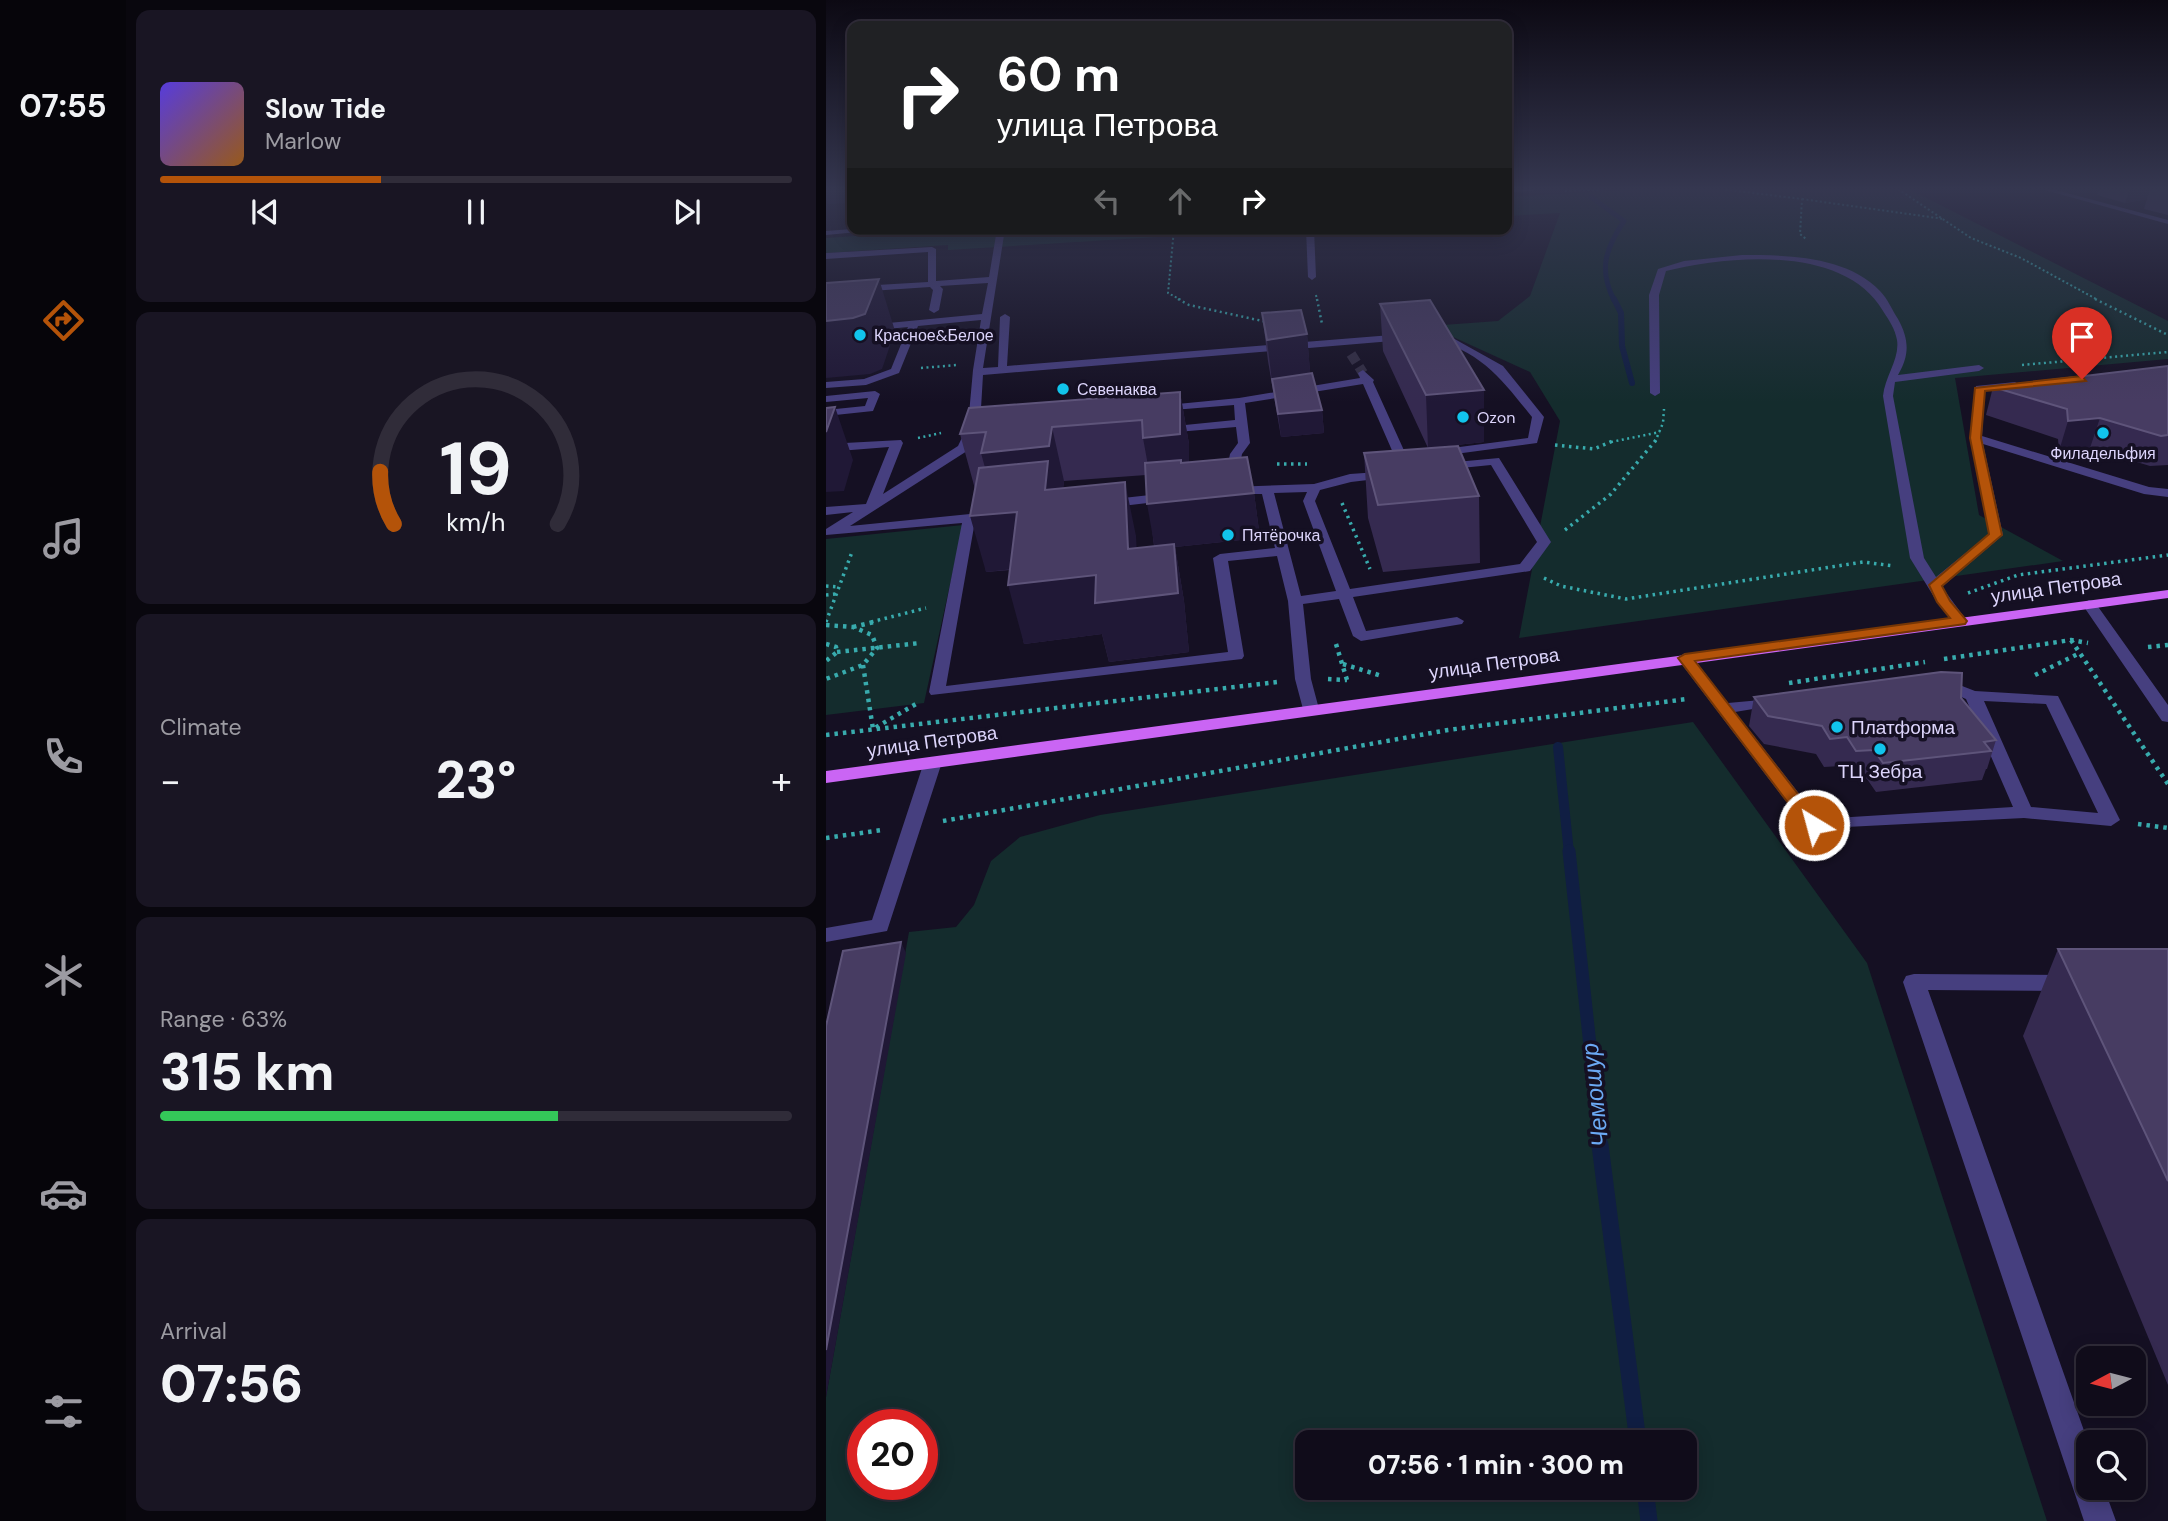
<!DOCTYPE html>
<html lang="en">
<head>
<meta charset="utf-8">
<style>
  :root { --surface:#100c1a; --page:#191523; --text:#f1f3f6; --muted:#9c9ba2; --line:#302c39; --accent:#b45309 }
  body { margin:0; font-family:"DM Sans",sans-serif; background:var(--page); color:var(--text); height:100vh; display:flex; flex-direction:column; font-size:26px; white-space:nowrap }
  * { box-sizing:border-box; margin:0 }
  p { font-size:23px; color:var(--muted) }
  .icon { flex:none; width:38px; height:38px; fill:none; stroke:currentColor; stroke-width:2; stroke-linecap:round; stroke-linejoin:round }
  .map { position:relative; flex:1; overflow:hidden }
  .drawer { display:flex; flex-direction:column; gap:10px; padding:10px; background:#09070e; width:700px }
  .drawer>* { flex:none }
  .banner { position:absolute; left:21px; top:21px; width:665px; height:214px; border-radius:14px; box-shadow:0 4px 18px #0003,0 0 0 2px var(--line); background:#202124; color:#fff; overflow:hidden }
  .needle { width:46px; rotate:263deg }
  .fabs { position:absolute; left:1250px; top:1346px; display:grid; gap:14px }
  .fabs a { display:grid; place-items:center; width:70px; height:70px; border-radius:14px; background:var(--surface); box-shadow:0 4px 18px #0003,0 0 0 2px var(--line); font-size:35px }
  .speed { position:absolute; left:21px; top:1409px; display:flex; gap:14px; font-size:35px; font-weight:700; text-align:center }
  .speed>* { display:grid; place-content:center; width:91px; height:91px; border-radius:50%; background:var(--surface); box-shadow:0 4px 18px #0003,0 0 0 2px var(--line); line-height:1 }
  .speed .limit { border:10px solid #d22; background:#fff; color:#111 }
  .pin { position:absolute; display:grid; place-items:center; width:60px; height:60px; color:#fff; margin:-72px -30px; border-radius:50% 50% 50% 0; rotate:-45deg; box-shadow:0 0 7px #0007 }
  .pin .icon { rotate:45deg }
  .me { position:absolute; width:77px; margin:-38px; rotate:323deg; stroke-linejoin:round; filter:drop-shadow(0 0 5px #0008) }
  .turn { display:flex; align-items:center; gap:24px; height:147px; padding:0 35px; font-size:32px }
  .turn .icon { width:91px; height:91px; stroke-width:2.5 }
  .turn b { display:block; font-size:49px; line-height:60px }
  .lanes { display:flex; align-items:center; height:66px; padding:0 35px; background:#0003; justify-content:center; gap:35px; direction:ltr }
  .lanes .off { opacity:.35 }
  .big { font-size:52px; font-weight:800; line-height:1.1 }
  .drawer .tile { flex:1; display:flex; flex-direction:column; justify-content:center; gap:10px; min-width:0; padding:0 24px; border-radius:14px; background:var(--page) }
  .drawer .dial { align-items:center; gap:0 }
  .dial svg { height:182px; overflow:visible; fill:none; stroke:var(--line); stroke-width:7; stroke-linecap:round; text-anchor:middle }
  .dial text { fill:var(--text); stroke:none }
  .song { display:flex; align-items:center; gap:21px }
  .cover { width:84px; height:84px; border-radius:10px; background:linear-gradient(135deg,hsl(250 70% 55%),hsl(30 70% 35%)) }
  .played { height:7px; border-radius:4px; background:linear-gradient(90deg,var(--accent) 35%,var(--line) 35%) }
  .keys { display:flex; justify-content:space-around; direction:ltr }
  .heat { display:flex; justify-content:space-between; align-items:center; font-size:38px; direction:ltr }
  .charge { height:10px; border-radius:5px; background:linear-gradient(90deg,#34c759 63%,var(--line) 0) }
  .trip { position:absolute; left:469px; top:1430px; width:402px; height:70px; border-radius:14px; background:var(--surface); box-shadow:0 4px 18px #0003,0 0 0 2px var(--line); font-weight:800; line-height:70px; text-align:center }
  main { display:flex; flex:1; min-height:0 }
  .tabs { display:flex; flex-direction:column; width:126px; justify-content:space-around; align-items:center; background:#06050a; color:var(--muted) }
  .tabs .icon { width:49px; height:49px }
  .tabs .on { color:var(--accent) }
  .tabs b { font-size:32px; color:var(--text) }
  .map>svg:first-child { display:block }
  .green { fill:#142c2d; fill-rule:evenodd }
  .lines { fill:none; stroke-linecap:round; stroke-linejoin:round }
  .stream-far4 { stroke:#101e43; stroke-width:5 }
  .stream-far3 { stroke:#101e43; stroke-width:6 }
  .stream-far2 { stroke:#101e43; stroke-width:10 }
  .stream-far1 { stroke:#101e43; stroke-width:13 }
  .stream { stroke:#101e43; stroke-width:17 }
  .minor-tunnel { stroke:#332e44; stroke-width:10; stroke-dasharray:10 5; stroke-linecap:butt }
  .path-far3 { stroke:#38abad; stroke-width:2; stroke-dasharray:2 2.5; stroke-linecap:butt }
  .path-far2 { stroke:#38abad; stroke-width:2.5; stroke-dasharray:2 3.5; stroke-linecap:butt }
  .path-far1 { stroke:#38abad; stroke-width:3.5; stroke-dasharray:2.5 4.5; stroke-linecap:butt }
  .path { stroke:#38abad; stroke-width:4.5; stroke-dasharray:3.5 5; stroke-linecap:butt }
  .minor { fill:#463f7f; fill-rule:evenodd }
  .major { fill:#ca65f4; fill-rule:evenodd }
  .wall { fill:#352a50; fill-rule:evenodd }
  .shaded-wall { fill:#201836 }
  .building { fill:#473c62; stroke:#5e547a; stroke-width:2 }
  .route { fill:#b45309; stroke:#753606; stroke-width:2 }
  .poi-dot { fill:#11c4ec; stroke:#151023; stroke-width:2.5 }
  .labels { text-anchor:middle; stroke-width:7; stroke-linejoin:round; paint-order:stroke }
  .far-poi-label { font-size:16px; fill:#ddd5fc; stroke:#151023; text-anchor:start }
  .street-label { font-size:19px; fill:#ddd5fc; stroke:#151023 }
  .poi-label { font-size:19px; fill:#ddd5fc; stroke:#151023; text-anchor:start }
  .near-water-label { font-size:24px; font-style:italic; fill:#6ba9f4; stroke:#151023 }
</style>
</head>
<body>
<main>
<nav class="tabs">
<b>07:55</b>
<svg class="icon on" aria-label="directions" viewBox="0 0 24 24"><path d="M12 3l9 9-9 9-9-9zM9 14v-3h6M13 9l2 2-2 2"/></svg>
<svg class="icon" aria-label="music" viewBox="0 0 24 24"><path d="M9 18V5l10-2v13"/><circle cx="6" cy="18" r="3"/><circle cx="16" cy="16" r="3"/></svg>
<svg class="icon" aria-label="phone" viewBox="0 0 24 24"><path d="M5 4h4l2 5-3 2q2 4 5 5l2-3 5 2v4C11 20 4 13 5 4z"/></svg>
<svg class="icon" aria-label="climate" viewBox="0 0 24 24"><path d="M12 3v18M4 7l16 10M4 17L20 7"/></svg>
<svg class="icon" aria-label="car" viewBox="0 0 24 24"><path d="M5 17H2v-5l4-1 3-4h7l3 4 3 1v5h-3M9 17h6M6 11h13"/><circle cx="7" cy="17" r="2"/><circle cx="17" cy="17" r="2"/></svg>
<svg class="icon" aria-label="filters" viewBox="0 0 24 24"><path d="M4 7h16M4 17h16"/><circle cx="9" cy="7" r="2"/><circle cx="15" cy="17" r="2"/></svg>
</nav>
<section class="drawer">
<div class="tile">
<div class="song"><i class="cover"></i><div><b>Slow Tide</b><p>Marlow</p></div></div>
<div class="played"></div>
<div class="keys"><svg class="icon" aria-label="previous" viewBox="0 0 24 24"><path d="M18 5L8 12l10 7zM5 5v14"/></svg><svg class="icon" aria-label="pause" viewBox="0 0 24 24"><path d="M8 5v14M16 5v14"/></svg><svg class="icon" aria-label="next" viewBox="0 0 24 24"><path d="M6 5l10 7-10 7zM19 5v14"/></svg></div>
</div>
<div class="tile dial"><svg viewBox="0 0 100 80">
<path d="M14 69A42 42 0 1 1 86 69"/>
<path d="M14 69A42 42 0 0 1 8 46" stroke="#b45309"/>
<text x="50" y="56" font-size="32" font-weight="700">19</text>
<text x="50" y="72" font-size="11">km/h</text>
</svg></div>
<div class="tile"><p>Climate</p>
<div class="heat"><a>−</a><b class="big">23°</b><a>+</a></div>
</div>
<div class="tile"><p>Range · 63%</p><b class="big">315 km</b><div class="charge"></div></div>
<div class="tile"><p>Arrival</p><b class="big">07:56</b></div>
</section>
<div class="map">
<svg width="1342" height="1521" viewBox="0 0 1342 1521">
  <rect width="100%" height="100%" fill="#151023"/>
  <path class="green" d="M813,189h275h-5l259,132v38l-213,19 24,137 84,46 -544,77 41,-217 -30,-49 -101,-46 69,-5 32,-25 30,-83 -53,3v-19z
    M134,229h327l-339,21v-5l-122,8v-15z
    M137,525l-39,178 -98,12v-176z
    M867,722l174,241 180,558h-1221v-124l83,-465 47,-5 18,-22 17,-44 29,-24 80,-22zM37,1424h59v60h-59zM481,1442h378v46h-378z"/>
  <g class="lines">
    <path class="stream-far4" d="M765,197l33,24c-18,27 -26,48 -10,79"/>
    <path class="stream-far3" d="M788,299l7,14 1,33 10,37"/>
    <path class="stream-far2" d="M732,747l11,106"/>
    <path class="stream-far1" d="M743,851l32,296"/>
    <path class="stream" d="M774,1145l38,297
      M819,1488l4,33"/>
    <path class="minor-tunnel" d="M525,354l12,19"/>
    <path class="path-far3" d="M895,189l81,10 -2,35 6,5
      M1072,189l73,49 50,20 77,42
      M739,191l44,-2
      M976,199l142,20
      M348,229l-6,64 13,7
      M490,295l1,5"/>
    <path class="path-far2" d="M352,299l11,6 78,17
      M491,299l5,25
      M1269,299l73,36
      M1196,365l146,-13
      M95,368l36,-3
      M92,438l23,-5
      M785,442l49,-10
      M829,442l8,-19 1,-14"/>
    <path class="path-far1" d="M729,445l39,4 21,-9
      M451,464h30
      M516,503l28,66
      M739,530l46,-36 45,-54
      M718,578l17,8 65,13 237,-37 31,4
      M0,586l13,1
      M1142,593l50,-18 150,-20
      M0,595l10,-1
      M0,622l26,-70
      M45,622l55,-14"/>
    <path class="path" d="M0,625l27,2 19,8 5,13 -14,17 -37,14
      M27,627l25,-6
      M1245,640l97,144
      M0,644l10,3 1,5 -11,9
      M510,644l11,36
      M1322,647l20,-2
      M11,652l83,-9
      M1118,659l127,-19 17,3
      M517,664l39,12
      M37,665l10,64 43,-25
      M1209,675l45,-22
      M502,679l19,1
      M963,683l136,-21
      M0,735l451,-53
      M117,821l505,-91 239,-31
      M1312,824l30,4
      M0,838l56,-8"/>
    <path class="minor" d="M681,189h41l-41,4z
      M1215,189h11l116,31v4z
      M26,229h38l-64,6v-4z
      M171,229h8l-22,139 15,-1 2,-50 5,-3 5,3 -3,49 397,-32 5,3 -5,3 -421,35 -3,50 -13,26 -117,75 130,-13 7,4 -12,4 -29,165 282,-34 -15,-94 7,-4 55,-6 -13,-54h-35v-6l4,-1 83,-3 36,-10 43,-3v6l-42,5 -31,8 -5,11 35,88 170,-25 17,-22 -46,-77 -50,5 -2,-3 6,-4 54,-5 52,84 -21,29 -177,26 13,34 91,-14 7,4 -2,3 -101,17 -8,-5 -14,-37 -36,5 8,75 8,30 -8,5 -8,-5 -8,-30 -7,-78 -11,-45 -49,5 16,95 -2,3 -311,36 -2,-3 33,-169 -136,12v-6l27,-17 -27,3v-8l40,-3 23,-57 -63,5v-8l75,-4 2,3 -20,51 75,-48 10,-21 5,-55 8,-50 -63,6 -19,47 -33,12 -40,3v-6l38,-3 27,-10 17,-42 -82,8v-6l156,-15 6,-31 -48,3 3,3 -4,21 -5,3 -5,-3 4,-20 -3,-3 -104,7v-6l102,-6v-30l-102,7v-6l106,-6 4,2v32l53,-4zM481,492l-4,9 33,90 -35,5 -27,-103z
      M480,229h8l2,48 -4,3 -4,-3z
      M916,255c46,0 105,1 138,36 8,8 12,19 18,28 11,20 12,36 0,56l81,-10 5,3 -5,3 -84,11 -2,14 31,162 12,19 53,-43 -19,-96 6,-52 39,-4 5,3 -5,3 -30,3 -3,45 167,51 19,2v8l-24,-3 -161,-50 20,91 -61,52 25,34 -7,4 -5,-1 -16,-19 -29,-47 -27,-162c2,-20 17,-37 14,-56 -2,-11 -8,-20 -14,-29 -38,-66 -153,-56 -217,-40l-7,24 1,98 -5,3 -5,-3 -1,-98 9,-26 26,-8z
      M605,336l20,1 52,29 41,51 -7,26 -104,14 -2,-3 6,-4 91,-12 4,-21c-29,-36 -52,-68 -101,-77z
      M537,370l11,10 -1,2 34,75 -2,3 -19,5 -6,-4 14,-6 -31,-71 -118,19 5,40 -8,11 -5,26 -6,4 -6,-4 5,-26 8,-11 -2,-16 -71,6 -6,-3 6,-3 70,-7 -1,-15 -73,6 -4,-1v-4l82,-8 121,-20 -2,-5z
      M49,391l5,3 -7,17 -47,5v-6l39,-4 3,-8 -42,4v-6z
      M342,493l5,1v6l-68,8 -6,-4 6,-4z
      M1263,600l5,1 74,104v17l-6,-1 -80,-117z
      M859,653l6,2 37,48 55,-5 2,3 -2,3 -48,8 84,107 194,-12 -47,-108 -33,-14 -2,-3 2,-3 6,-2 36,14 83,5 62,124 -9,6 -87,-8 -217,11 -130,-171zM1158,701l62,3 52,109 -67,-6z
      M107,757l9,5 -55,169 -61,11v-14l46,-8 52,-158z
      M1088,974l153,1 8,2 3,6 -3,6 -8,2 -139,-1 160,452v46h16l12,33h-32l-181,-539 3,-6z"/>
    <path class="major" d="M1342,590v8l-1342,185v-12z"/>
  </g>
  <path class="wall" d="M1273,189h69v26l-24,-6 3,-10 -22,4 -28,-8z
    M554,304l104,138 -56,6 -45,-97z
    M436,313l45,21 3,39 12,37 2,23 -43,4 -13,-76z
    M1342,366v99l-18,1 -60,-18 -31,3 -1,-12 -72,-24 7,-28z
    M354,392l9,52v19l65,30 6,45 -85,9 9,54 5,51 -80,10 -7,-28 -78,10 -14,-74 -24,2 -11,-83 -15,-55zM320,475l8,71 -18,2v-12l-73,-48 1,-7z
    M538,453l115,43 1,67 -97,9 -15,-54z
    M928,697l207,1 35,42 -9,29h-1l-4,11 -106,12 -9,-13 -17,1 -9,-14 -17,1 -8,-13 -52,-10 -15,-18z
    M1232,949h110v436l-145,-349z"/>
  <path class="shaded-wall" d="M0,189h26v14l-24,1 -2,-8z
    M1304,189h20l-3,10 -22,4z
    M53,279l16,52 -13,38 -12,5 -44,4v-57z
    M481,334l4,49 -39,-4 1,11 -6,-50z
    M658,390v52l-56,6 -2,-53z
    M354,392l9,52v45l65,4 6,45 -85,9 9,54 5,51 -80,10 -7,-28 -78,10 -16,-59 117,-103 11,54 3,62 16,-49 -8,-45 6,-11 -10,-55z
    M9,407l18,53 -9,31 -18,1v-60z
    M496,410l2,23 -43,4 -3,-23z
    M1274,418l-10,30 -31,3 9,-30z
    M226,427l12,54 -2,21 -66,6 -15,-55z
    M191,512l14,55 -45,5 -16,-56z
    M75,942l5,11 -80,444v-47z"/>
  <path class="building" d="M53,279l-14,35 -12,4 -27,3v-38z
    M604,300l54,90 -58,5 -46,-91z
    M475,310l6,24 -40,6 -5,-27z
    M1342,366v69l-7,1 -61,-18 -32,3 -1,-12 -74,-22z
    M486,373l10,37 -44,4 -6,-35z
    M354,392v42l-37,4 -1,-18 -90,7 -3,19 -68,7 5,-21 -26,2 9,-26z
    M9,407l-9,25v-24z
    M632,446l21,50 -101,9 -14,-52z
    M421,457l7,36 -107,11 -2,-41 36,-3v3z
    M222,461l-3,29 80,-8 3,67 46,-5 4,49 -83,10 1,-28 -88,10 9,-73 -47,4 9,-48z
    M1115,672l21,1 -1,25 35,42 -12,2 7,9 -108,12 -9,-13 -18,1 -9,-14 -17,2 -8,-13 -54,-10 -14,-19z
    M75,942l-75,408v-324l17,-75z
    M1232,949h110v232z"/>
  <linearGradient id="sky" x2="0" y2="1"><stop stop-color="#0c0913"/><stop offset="0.47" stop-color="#353750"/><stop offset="1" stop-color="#353750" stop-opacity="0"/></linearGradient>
  <rect width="1342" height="402" fill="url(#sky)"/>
  <path class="route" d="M1256,376l4,5 -101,10 -4,47 21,97 -60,51 8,15 17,20 -2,3 -270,37 127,164 -8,5 -6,-1 -130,-171 7,-4 265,-36 -13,-16 -8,-17 60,-51 -19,-96 5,-50z"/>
  <g class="poi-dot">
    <circle cx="34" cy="335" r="7"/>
    <circle cx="237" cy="389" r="7"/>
    <circle cx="637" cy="417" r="7"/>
    <circle cx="1277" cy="433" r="7"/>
    <circle cx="402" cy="535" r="7"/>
    <circle cx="1011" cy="727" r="7"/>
    <circle cx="1054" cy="749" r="7"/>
  </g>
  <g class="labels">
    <g class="far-poi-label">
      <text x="48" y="341">Красное&amp;Белое</text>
      <text x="251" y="395">Севенаква</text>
      <text x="651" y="423">Ozon</text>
      <text x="1277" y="459" text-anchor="middle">Филадельфия</text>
      <text x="416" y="541">Пятёрочка</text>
    </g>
    <g class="street-label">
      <text transform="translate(1230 587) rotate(-8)" y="7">улица Петрова</text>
      <text transform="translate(668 663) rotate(-8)" y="7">улица Петрова</text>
      <text transform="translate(106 741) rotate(-8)" y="7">улица Петрова</text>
    </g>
    <g class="poi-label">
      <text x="1025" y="734">Платформа</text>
      <text x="1054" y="778" text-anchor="middle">ТЦ Зебра</text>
    </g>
    <g class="near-water-label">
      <text transform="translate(769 1095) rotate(-96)" y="8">Чемошур</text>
    </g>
  </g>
</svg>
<div class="fabs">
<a><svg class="needle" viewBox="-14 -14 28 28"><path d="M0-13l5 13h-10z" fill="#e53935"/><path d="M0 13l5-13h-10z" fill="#9c9ba2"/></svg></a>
<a><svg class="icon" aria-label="search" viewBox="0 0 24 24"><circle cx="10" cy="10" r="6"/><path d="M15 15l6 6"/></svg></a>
</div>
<div class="speed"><div class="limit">20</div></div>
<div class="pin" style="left:1256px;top:379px;background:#d93025"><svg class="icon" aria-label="arrive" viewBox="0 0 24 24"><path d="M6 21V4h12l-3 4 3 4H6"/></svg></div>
<svg class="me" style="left:988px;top:825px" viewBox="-20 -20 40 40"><circle r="17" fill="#b45309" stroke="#fff" stroke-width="3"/><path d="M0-11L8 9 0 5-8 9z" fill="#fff"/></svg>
<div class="trip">07:56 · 1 min · 300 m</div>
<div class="banner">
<div class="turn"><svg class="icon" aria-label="right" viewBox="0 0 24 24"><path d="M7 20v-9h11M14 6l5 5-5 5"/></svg><div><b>60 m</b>улица Петрова</div></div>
<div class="lanes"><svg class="icon off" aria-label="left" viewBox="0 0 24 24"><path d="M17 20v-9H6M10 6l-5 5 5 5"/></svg><svg class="icon off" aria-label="ahead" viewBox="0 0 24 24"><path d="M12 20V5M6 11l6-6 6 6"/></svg><svg class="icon" aria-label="right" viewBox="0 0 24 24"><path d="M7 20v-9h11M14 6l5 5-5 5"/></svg></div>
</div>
</div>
</main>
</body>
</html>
